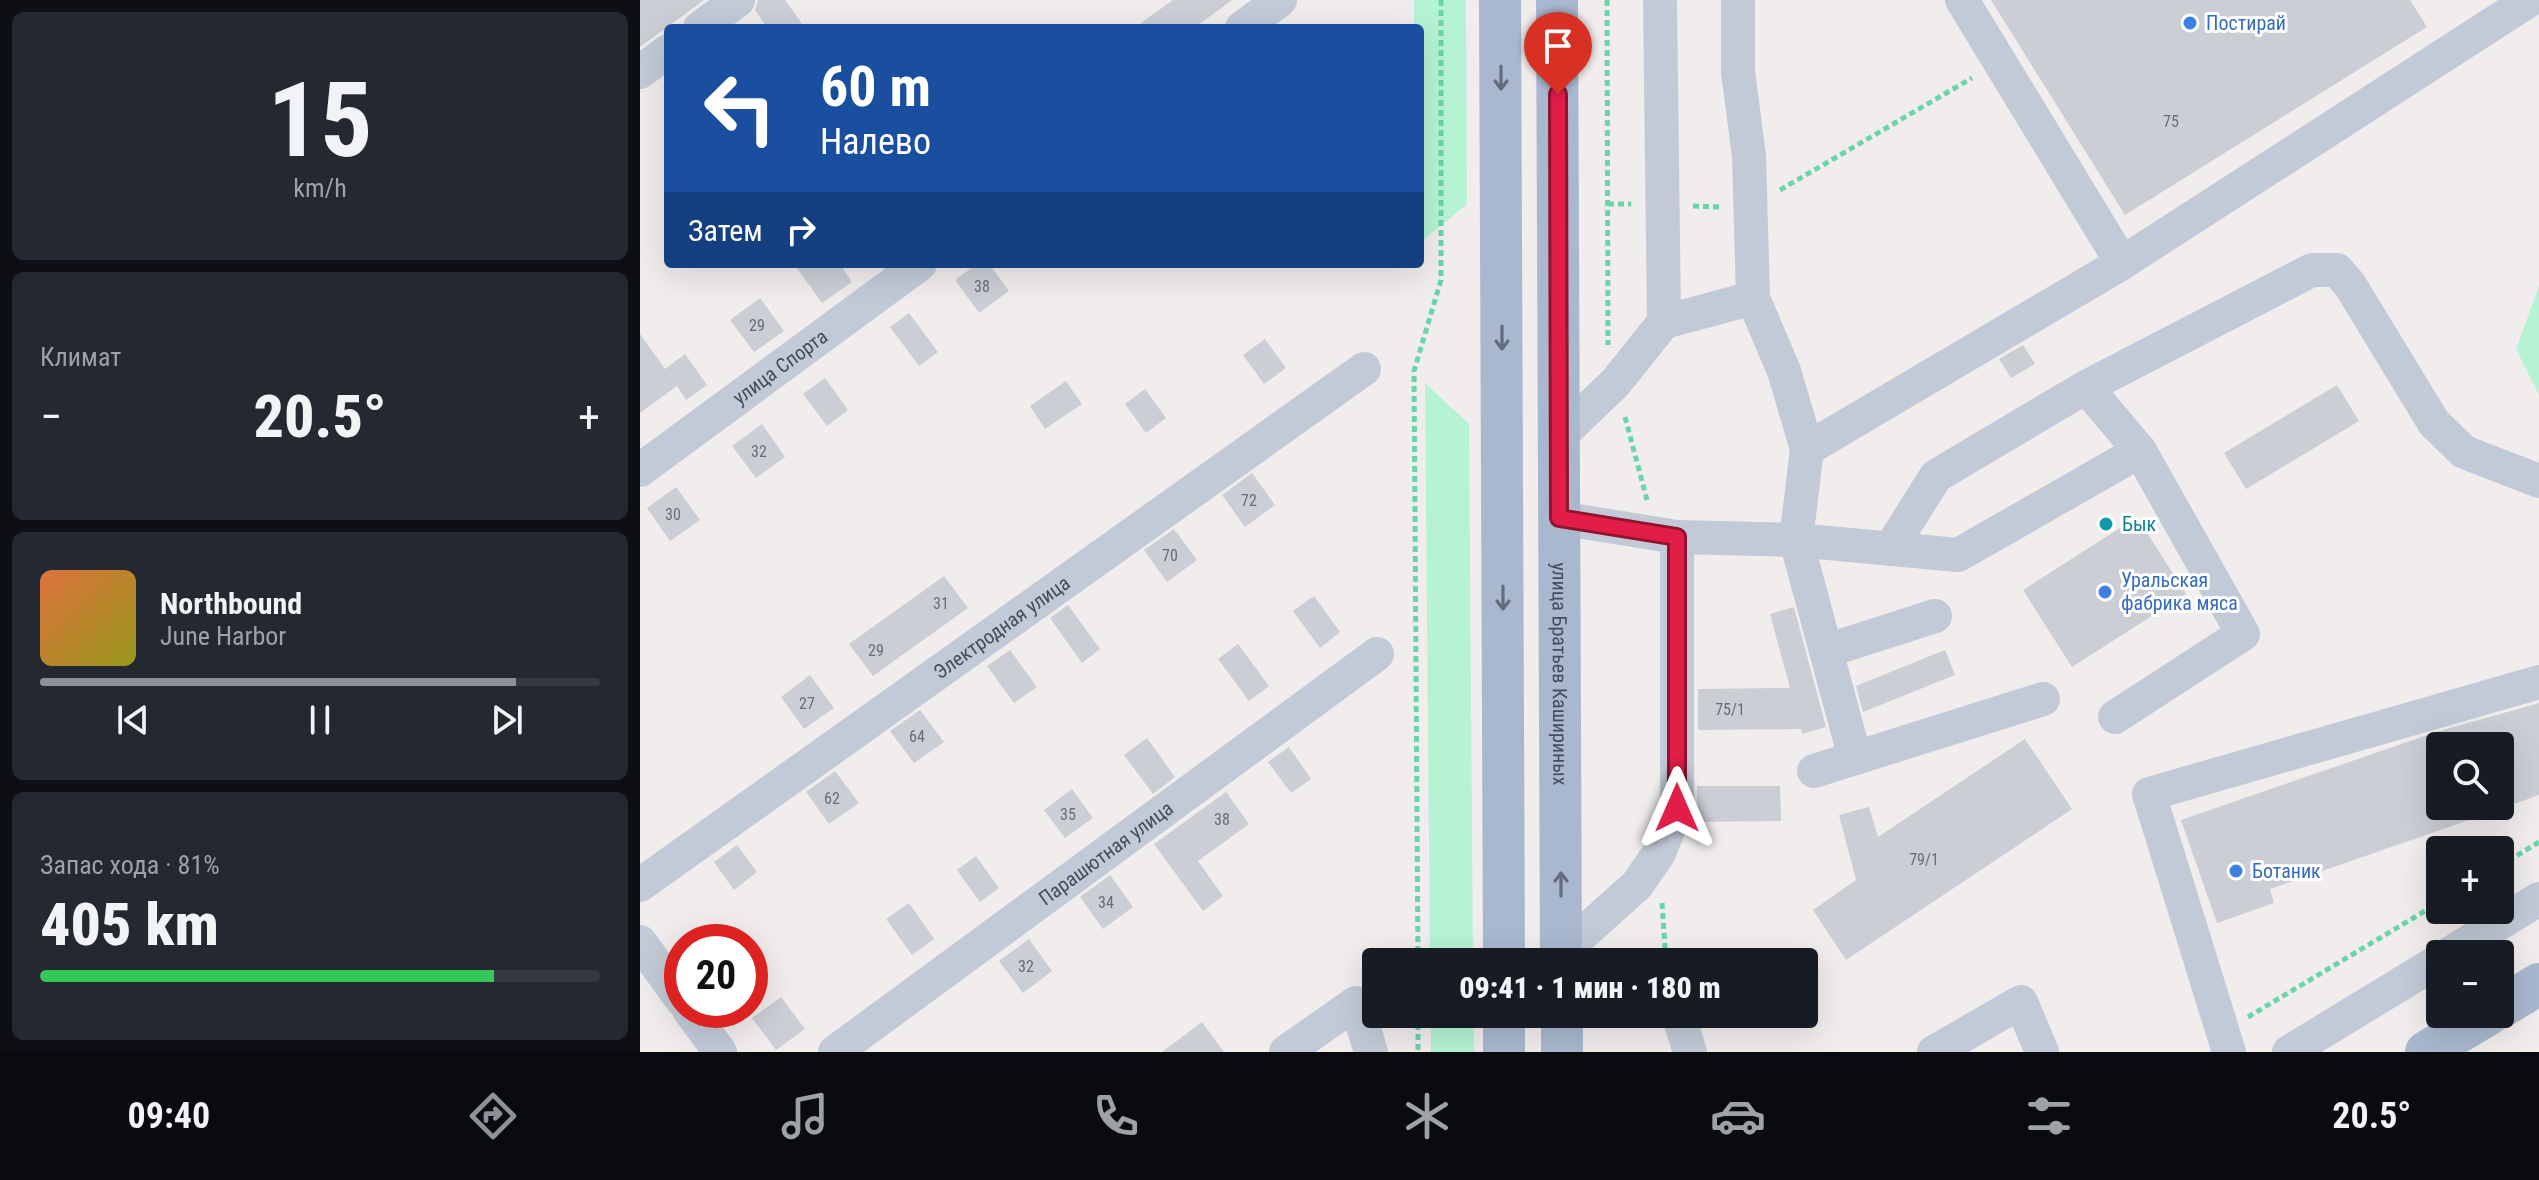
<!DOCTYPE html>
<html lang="ru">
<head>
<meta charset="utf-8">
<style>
  :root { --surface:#171b24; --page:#242831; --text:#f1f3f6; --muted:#9ea1a6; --line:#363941; --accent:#8c9099 }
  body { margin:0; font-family:"Roboto Condensed",sans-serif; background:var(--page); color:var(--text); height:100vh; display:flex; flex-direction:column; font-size:30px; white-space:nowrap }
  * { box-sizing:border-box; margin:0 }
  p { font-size:26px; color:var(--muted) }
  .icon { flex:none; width:44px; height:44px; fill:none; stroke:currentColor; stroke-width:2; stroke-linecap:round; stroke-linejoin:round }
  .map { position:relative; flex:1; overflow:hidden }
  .side { display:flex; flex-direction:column; gap:12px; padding:12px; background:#0d0f14; width:640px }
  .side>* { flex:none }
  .banner { position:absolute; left:24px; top:24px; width:760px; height:244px; border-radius:8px; box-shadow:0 8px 32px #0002; background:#1a4fa0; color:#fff; overflow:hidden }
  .buttons { position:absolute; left:1786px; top:732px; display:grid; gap:16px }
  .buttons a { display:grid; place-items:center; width:88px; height:88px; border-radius:8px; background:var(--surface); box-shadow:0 8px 32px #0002; font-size:40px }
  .speed { position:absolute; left:24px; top:924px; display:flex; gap:16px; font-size:40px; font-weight:700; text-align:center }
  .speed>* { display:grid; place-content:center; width:104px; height:104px; border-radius:50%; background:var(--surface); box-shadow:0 8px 32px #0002; line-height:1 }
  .speed .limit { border:12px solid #d22; background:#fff; color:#111 }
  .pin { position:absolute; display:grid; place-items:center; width:68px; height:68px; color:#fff; margin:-82px -34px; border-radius:50% 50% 50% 0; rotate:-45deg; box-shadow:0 0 8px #0007 }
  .pin .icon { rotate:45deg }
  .me { position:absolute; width:88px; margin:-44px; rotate:0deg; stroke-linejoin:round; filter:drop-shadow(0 0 6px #0008) }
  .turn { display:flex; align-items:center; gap:28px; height:168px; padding:0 24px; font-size:36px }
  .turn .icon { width:104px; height:104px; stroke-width:2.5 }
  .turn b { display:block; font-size:56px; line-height:68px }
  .then { display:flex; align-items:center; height:76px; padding:0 24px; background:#0003; gap:16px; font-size:30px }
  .big { font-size:60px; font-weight:800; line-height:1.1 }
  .side .card { flex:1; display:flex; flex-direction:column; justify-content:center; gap:12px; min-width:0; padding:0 28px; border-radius:12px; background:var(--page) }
  .side .dial { align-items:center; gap:0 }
  .dial b { font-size:104px; line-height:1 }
  .song { display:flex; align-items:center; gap:24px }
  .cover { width:96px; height:96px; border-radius:12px; background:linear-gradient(135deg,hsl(20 70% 55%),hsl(60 70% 35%)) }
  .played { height:8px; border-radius:4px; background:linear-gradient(90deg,var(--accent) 85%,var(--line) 85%) }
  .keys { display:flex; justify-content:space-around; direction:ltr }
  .heat { display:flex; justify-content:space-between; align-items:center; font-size:44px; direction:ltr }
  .charge { height:12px; border-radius:6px; background:linear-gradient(90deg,#34c759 81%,var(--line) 0) }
  .trip { position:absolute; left:722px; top:948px; width:456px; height:80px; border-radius:8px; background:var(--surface); box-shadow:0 8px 32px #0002; font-weight:800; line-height:80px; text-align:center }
  .menu { display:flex; height:128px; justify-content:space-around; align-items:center; background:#090b0e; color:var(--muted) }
  .menu .icon { width:56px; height:56px }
  .menu .on { color:var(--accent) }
  .menu b { font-size:36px; color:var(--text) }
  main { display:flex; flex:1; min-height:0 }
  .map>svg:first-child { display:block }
  .green { fill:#b5f3d4 }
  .building { fill:#cbced5 }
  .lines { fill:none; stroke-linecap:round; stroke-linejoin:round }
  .path { stroke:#6ad4ac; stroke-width:5; stroke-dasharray:6 4; stroke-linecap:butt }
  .minor { stroke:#c1cad6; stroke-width:34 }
  .major { stroke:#a9b8cf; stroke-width:42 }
  .oneway { stroke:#626d7e }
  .route-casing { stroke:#92132f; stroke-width:20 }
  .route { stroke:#e11d48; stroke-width:14 }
  .shop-dot { fill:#3f7fe0; stroke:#fff; stroke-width:3 }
  .culture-dot { fill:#0f9aa8; stroke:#fff; stroke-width:3 }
  .labels { text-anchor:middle; stroke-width:6; stroke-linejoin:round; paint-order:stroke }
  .number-label { font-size:16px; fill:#656d7a }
  .shop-label { font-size:20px; fill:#366cbe; stroke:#fff; text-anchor:start }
  .street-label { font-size:20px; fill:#434d5c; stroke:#fff }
  .culture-label { font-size:20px; fill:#0d838f; stroke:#fff; text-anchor:start }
</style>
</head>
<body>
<main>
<section class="side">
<div class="card dial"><b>15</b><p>km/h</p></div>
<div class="card"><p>Климат</p>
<div class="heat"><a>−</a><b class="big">20.5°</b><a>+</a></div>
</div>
<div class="card">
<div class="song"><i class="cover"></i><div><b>Northbound</b><p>June Harbor</p></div></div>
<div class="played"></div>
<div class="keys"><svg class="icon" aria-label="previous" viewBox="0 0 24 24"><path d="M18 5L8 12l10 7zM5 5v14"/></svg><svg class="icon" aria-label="pause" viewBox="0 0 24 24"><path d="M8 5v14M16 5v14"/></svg><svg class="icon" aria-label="next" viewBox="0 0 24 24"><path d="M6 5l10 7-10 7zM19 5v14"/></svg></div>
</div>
<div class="card"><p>Запас хода · 81%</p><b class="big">405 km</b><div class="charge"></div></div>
</section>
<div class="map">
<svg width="1899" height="1052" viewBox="0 0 1899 1052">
  <rect width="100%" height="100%" fill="#f0edec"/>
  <path class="green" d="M774,0h52l1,204 -47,39v-215h-6z
    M1899,286v109l-23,-46z
    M785,383l44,41 4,538h-43z
    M791,1014h43v38h-43z"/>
  <path class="building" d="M0,0h64l-64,47z
    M118,0h27l20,28h-38l-12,-18z
    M533,0h59l-38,28h-60z
    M1351,0h419l17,27 -302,188z
    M154,264h46l12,18 -30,21z
    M337,264h12l20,27 -30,22 -24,-33z
    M120,298l24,33 -30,21 -24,-32z
    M269,313l29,39 -19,14 -29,-39z
    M0,334l25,35 20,-15 22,31 -21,15 -9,-14 -37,27z
    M625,339l21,29 -22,16 -21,-29z
    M1383,345l12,19 -24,14 -12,-19z
    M185,378l23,32 -21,16 -24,-32z
    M426,381l16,23 -37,25 -15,-23z
    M1697,385l22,36 -113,68 -22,-36z
    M505,389l21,29 -20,15 -21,-29z
    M122,424l23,33 -29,21 -24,-32z
    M612,473l23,32 -30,22 -23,-32z
    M36,487l24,33 -30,21 -23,-33z
    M1497,517l49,77 -114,73 -49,-77z
    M534,529l23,31 -30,22 -23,-32z
    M304,576l24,32 -95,68 -24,-32z
    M674,596l26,36 -20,16 -27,-37z
    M428,605l32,44 -18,14 -32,-45z
    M1154,607l32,120 -24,7 -1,-5 -103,1v-41l92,-1 -20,-74z
    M598,644l31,42 -20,15 -31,-42z
    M370,650l27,37 -23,16 -27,-37z
    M1305,650l10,25 -92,37 -7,-26z
    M170,675l24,33 -30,21 -23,-32z
    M1899,703v92l-39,14v-63h-60v60h57l1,4 -228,79 4,14 -57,20 -36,-103 255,-88z
    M280,710l24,32 -30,21 -24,-32z
    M507,738l28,39 -22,17 -29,-39z
    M1385,739l47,70 -226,151 -33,-50 43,-30 -17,-65 30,-8 9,30z
    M649,747l22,32 -20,14 -23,-31z
    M195,771l24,32 -30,21 -23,-32z
    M1057,786h83l1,35 -88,1 4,-13z
    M432,789l21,29 -28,20 -21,-28z
    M586,792l23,32 -51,37 25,35 -20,15 -49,-67z
    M97,845l20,27 -23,18 -20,-28z
    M336,856l23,32 -19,14 -23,-32z
    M470,875l23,32 -30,22 -23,-32z
    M269,903l25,36 -22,16 -26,-36z
    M389,939l23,32 -29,22 -24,-32z
    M141,997l24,32 -29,21 -24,-32z
    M562,1022l22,30h-62z"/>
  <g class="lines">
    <path class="path" d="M967,0l1,345
      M1140,190l192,-112
      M968,204h23
      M1053,206l26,1
      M985,417l22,83
      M1860,866l39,-24
      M1022,903l4,59
      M778,962l-4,-591 27,-91v-280
      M778,1014v38
      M1608,1017l192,-115"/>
    <g class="minor">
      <path d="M1098,0v72l11,84 4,142 31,73 23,78"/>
      <path d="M1322,0l160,263"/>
      <path d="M60,28l38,-28"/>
      <path d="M602,28l38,-28"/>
      <path d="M0,72l28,-21"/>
      <path d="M1024,322l89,-24"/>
      <path d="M1446,387l226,-117h25l13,15 84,138 30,29 75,29"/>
      <path d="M919,437l57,-55 48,-60 -4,-322"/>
      <path id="s1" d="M0,470l280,-206"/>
      <path d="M919,518l118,19v271l-18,45 -22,32 -76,68"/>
      <path d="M1037,537l119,3 162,15 182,-104 103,183 -128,83"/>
      <path d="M1250,549l46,-73 150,-89 54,64"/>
      <path d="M1186,651l109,-35"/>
      <path d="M1215,758l-59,-218 11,-91 315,-186 406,-262"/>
      <path d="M1174,771l229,-72"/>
      <path id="s2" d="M0,885l724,-516"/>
      <path d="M0,942l42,58"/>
      <path d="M1809,954l90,-55"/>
      <path d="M49,1010l31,42"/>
      <path d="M1038,1014l12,38"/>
      <path id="s3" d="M195,1052l542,-398"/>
      <path d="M646,1052l70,-49 15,49"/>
      <path d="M1294,1052l87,-50 21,50"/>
      <path d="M1589,1052l-80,-258 390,-112"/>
      <path d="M1649,1052l151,-92"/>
    </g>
    <g class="major">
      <path d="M860,0l4,962"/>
      <path id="s4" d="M917,0l4,962"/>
      <path d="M1860,1008l39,-24"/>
      <path d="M864,1014v38"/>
      <path d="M922,1014v38"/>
      <path d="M1786,1052l63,-38"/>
    </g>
  </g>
  <defs><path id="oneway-shaft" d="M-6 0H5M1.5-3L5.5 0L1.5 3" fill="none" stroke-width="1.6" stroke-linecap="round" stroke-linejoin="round" transform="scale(2)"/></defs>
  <g class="oneway">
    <use href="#oneway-shaft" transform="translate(861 78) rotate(90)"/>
    <use href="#oneway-shaft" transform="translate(862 338) rotate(90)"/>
    <use href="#oneway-shaft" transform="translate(863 598) rotate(90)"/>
    <use href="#oneway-shaft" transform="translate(921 884) rotate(-90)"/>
  </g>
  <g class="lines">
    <g class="route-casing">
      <path id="route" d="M918,94l1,424 118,19v271"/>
    </g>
    <use href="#route" class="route"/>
  </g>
  <g class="shop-dot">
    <circle cx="1550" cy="23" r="8"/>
    <circle cx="1465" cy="592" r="8"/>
    <circle cx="1596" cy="871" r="8"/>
  </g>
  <circle class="culture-dot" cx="1466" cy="524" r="8"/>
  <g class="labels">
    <g class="number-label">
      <text x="1531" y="127">75</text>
      <text x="342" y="292">38</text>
      <text x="117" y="331">29</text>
      <text x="119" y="457">32</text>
      <text x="609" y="506">72</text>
      <text x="33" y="520">30</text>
      <text x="530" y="561">70</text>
      <text x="301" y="609">31</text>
      <text x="236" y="656">29</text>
      <text x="167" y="709">27</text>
      <text x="1090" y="715">75/1</text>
      <text x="277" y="742">64</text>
      <text x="192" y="804">62</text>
      <text x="428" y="820">35</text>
      <text x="582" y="825">38</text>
      <text x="1284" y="865">79/1</text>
      <text x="466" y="908">34</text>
      <text x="386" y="972">32</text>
    </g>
    <g class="shop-label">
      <text x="1566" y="30">Постирай</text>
      <text x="1481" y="587">Уральская<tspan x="1481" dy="23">фабрика мяса</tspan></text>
      <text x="1612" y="878">Ботаник</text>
    </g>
    <g class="street-label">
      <text dy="7" stroke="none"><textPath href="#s1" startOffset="174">улица Спорта</textPath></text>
      <text dy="7" stroke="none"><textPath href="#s2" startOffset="444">Электродная улица</textPath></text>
      <text dy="7" stroke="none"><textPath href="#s4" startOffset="674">улица Братьев Кашириных</textPath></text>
      <text dy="7" stroke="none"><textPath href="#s3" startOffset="336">Парашютная улица</textPath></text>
    </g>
    <g class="culture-label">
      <text x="1482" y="531">Бык</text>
    </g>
  </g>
</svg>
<div class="buttons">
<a><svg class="icon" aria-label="search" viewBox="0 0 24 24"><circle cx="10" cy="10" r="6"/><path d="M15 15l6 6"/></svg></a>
<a>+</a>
<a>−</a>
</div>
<div class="speed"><div class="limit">20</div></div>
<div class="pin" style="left:918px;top:94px;background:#d93025"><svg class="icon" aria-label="arrive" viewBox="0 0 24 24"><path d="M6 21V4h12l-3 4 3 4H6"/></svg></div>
<svg class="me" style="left:1037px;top:808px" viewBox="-20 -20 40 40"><path d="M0-17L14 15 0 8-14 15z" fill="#e11d48" stroke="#fff" stroke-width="4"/></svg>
<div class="trip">09:41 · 1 мин · 180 m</div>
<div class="banner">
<div class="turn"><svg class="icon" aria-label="left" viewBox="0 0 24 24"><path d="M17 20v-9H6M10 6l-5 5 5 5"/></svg><div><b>60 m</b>Налево</div></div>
<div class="then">Затем<svg class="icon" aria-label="right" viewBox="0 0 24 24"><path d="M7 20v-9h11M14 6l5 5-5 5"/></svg></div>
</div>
</div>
</main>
<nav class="menu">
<b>09:40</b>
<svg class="icon on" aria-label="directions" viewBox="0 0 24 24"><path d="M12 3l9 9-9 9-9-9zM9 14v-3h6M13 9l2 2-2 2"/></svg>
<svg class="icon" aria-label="music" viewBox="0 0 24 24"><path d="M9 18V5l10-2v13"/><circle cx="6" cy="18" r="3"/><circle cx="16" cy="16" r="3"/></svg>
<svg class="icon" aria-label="phone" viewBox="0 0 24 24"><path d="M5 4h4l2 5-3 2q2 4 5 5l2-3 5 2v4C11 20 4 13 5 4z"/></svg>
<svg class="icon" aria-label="climate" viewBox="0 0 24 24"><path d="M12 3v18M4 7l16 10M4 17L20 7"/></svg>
<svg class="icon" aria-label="car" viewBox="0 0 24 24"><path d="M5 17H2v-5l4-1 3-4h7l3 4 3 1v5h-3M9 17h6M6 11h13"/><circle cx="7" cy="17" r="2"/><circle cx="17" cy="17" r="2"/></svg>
<svg class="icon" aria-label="filters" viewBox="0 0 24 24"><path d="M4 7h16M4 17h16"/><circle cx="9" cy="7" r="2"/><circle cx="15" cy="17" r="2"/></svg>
<b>20.5°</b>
</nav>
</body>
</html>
